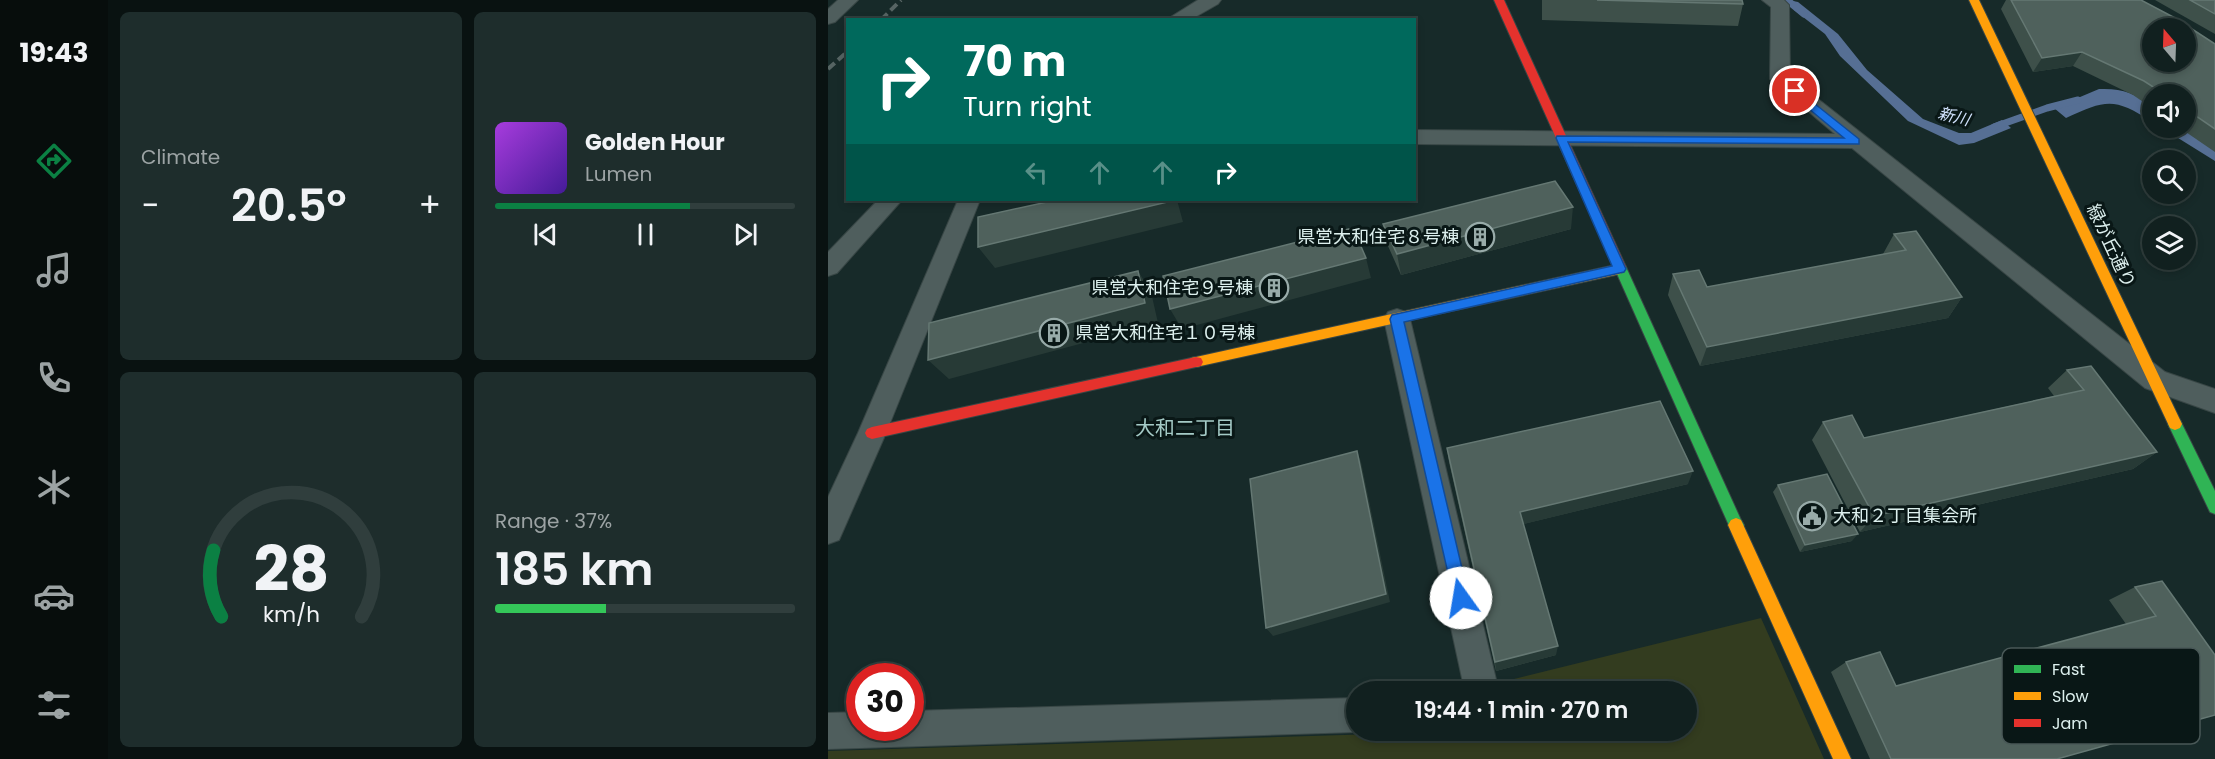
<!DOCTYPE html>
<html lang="en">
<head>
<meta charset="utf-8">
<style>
  :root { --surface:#11201f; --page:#1e2d2c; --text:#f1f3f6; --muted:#9ca3a4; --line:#303e3d; --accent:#0b8043 }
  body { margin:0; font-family:Poppins,"Noto Sans JP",sans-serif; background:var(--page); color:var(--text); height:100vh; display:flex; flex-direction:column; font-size:22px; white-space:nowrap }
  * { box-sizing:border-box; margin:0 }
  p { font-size:20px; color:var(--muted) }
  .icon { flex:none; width:33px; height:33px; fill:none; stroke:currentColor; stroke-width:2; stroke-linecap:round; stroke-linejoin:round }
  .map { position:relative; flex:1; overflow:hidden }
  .panel { display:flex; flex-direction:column; gap:12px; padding:12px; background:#091211; width:720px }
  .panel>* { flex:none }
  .hud { position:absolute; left:18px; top:18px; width:570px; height:183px; border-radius:0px; box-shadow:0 3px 9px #0003,0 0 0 2px var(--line); background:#00695c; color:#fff; overflow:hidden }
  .needle { width:39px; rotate:341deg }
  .fabs { position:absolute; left:1314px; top:18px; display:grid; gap:12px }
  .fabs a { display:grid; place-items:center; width:54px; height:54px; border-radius:50%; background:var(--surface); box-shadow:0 3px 9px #0003,0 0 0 2px var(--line); font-size:30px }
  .speed { position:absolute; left:18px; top:663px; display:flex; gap:12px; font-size:30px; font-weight:700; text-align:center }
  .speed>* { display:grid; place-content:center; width:78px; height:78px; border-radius:50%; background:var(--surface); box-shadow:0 3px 9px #0003,0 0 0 2px var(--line); line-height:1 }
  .speed .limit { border:9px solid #d22; background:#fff; color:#111 }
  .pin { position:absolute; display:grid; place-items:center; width:51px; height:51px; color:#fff; margin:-26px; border:3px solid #fff; border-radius:50%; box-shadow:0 2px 6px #0007 }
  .me { position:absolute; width:66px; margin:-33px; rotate:347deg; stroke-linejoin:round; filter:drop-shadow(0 0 4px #0008) }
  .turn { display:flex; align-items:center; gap:21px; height:126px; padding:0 18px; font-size:27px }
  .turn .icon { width:78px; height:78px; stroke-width:2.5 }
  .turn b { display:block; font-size:42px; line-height:51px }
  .lanes { display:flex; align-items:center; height:57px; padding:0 18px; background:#0003; justify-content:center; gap:30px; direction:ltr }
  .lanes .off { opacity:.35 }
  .big { font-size:45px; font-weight:600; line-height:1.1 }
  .panel .widget { flex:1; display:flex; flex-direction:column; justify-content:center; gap:9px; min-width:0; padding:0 21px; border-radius:9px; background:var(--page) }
  .panel .dial { align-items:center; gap:0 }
  .dial svg { height:156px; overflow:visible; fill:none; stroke:var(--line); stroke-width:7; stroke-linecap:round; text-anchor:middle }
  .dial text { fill:var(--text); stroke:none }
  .song { display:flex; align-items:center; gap:18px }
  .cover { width:72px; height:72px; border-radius:9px; background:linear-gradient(135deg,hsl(280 70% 55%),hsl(260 70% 35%)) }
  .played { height:6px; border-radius:3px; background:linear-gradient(90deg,var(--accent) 65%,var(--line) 65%) }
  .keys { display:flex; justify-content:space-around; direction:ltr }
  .heat { display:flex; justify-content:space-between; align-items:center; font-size:33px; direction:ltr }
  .charge { height:9px; border-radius:4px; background:linear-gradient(90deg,#34c759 37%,var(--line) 0) }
  .panel .tiles { flex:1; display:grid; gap:12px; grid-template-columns:repeat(2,1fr) }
  .trip { position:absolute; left:518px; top:681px; width:351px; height:60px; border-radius:30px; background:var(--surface); box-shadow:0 3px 9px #0003,0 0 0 2px var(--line); font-weight:600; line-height:60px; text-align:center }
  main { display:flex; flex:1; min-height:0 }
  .menu { display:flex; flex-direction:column; width:108px; justify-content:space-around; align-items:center; background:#070d0c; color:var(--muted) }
  .menu .icon { width:42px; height:42px }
  .menu .on { color:var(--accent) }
  .menu b { font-size:27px; color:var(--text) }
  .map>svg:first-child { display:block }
  .green { fill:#333c1f }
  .water { fill:#566f94 }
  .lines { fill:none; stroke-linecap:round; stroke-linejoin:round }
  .stream { stroke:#566f94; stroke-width:7 }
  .street-casing { stroke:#384645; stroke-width:2 }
  .fast-casing { stroke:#384645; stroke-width:2 }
  .slow-casing { stroke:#384645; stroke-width:2 }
  .jam-casing { stroke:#384645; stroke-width:2 }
  .street { fill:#4f5e5d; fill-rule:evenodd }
  .fast { fill:#30b455; fill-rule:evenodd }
  .slow { fill:#ff9f0a; fill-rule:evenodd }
  .jam { fill:#e5322d; fill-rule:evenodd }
  .rail { stroke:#566463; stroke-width:4; stroke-dasharray:9 4.5; stroke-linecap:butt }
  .wall { fill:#3e504a }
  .shaded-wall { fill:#273a36 }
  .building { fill:#4f615c; stroke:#657873; stroke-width:1.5; fill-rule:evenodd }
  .route { fill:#1a73e8; stroke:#114b97; stroke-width:1.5 }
  .labels { text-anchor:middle; stroke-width:6; stroke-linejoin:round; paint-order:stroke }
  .far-water-label { font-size:16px; font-style:italic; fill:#d2e3fe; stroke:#091716 }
  .poi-label { font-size:18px; fill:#ddf0ee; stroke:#091716; text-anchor:end }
  .street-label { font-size:18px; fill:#ddf0ee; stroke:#091716 }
  .neighbourhood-label { font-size:20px; fill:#a4cac6; stroke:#091716 }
  .key { fill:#091716; stroke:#495857; stroke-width:1.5 }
  .key-label { font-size:16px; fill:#ddf0ee }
</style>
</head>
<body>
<main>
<nav class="menu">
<b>19:43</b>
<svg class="icon on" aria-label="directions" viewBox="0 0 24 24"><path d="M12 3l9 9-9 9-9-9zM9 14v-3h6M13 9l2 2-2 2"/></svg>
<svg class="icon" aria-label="music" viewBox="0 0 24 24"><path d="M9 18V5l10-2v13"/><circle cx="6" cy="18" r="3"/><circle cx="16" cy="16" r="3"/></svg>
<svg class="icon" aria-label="phone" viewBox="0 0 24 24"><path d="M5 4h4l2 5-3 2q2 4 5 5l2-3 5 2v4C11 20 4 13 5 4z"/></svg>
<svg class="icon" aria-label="climate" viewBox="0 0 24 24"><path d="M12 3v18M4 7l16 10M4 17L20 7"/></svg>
<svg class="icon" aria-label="car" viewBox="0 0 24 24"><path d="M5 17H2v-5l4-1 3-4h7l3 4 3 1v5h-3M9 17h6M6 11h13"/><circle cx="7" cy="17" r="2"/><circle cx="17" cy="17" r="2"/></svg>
<svg class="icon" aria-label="filters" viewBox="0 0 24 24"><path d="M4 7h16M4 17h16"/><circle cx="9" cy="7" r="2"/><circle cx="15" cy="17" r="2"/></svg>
</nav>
<section class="panel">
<div class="tiles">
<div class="widget"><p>Climate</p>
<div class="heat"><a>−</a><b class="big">20.5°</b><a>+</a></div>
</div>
<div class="widget">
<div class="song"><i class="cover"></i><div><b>Golden Hour</b><p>Lumen</p></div></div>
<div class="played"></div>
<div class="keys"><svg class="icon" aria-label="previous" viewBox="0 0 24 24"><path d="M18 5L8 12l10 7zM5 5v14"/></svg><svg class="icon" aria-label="pause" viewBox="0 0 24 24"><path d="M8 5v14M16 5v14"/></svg><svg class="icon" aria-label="next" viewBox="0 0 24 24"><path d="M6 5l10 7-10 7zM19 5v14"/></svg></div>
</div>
<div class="widget dial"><svg viewBox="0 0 100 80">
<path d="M14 69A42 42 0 1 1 86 69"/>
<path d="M14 69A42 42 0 0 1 10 35" stroke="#0b8043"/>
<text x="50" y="56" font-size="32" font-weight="700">28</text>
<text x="50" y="72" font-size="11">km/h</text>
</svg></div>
<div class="widget"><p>Range · 37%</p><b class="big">185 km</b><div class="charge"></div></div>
</div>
</section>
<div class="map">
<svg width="1387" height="759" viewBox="0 0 1387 759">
  <rect width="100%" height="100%" fill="#172a29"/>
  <path class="green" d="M933,618l63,141h-996v-8l679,-21h179v-38h-190l-2,-8z"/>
  <path class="water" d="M960,0l10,2 40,32 29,36 56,49 36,14h12l31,-13 9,8 -37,15 -15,2 -51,-24 -68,-65 -15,-22 -31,-24 2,-3z
    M1271,89c23,-1 35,4 53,17v16c-38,-25 -46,-22 -86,-4l-12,-10z
    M1334,128h21l32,22v11z"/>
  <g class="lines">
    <path class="stream" d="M959,0l17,14
      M1166,127l53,-19 31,-8"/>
    <g class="street-casing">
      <path id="street" d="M10,0h20l-23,22 -7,2v-15z
        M370,0h23l-3,4 -28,16h-24z
        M934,0h22l5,5 1,72 375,295 50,17v24l-70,-25 -293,-240 -438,-4v-14l421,4 -65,-55 1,-72z
        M50,200h24l-65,73 -9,3v-24z
        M130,200h22l-94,233 -47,107 -11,4v-47l30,-64z
        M569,309l9,3 4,7 89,373h-34l-81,-373 4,-7z
        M528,698v32h5l-5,2 -528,17v-36l32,-1v16h50v-17z"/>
    </g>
    <g class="fast-casing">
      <path id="fast" d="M792,262l6,5 115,253 3,5 -3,5 -5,2 -5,-2 -117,-263z
        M1347,418l5,2 35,71v23l-5,-2 -42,-88 2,-4z"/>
    </g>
    <g class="slow-casing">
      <path id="slow" d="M1141,0h10l203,424 -2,4 -5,2 -5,-2z
        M792,264l6,5 -6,5 -424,93 -5,-1 -2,-4 2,-4 5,-1z
        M908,518l5,2 110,239h-18l-105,-234 3,-5z"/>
    </g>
    <g class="jam-casing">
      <path id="jam" d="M666,0h10l122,267 -2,3 -4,2 -6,-5z
        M368,357l5,1 2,4 -2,4 -5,1 -324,72 -5,-2 -2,-4 2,-4 5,-2z"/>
    </g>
    <use href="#street" class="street"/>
    <use href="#fast" class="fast"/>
    <use href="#slow" class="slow"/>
    <use href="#jam" class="jam"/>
    <path class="rail" d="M53,20l20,-20
      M0,69l20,-18"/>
  </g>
  <path class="wall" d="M714,0h200l1,4 -5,22 -196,-6z
    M1178,0h135l74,44v108l-35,-24h6v-34h-34v14l-19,-13 -60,-29 -40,6 -32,-63z
    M1327,0h60v34z
    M555,224l188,5 -170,46 -13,-29z
    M1066,234l68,63 -14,21 -248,48 -32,-71 5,-21 34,13 176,-33z
    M1239,370l90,82 -24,17 -273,63 -48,-92 11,-18 41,16 190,-42 -6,-8z
    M619,448l241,36 -165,40 33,131 -60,16 -47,-209z
    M950,485l74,56 -52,11 -27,-60z
    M1307,587l80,68 -158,104h-187l-39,-87 15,-10 50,24 230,-62 -17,-24z"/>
  <path class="shaded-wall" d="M1254,52l-9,14 -40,6 9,-14z
    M344,200h5l6,22 -188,46 -17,-21z
    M745,207l-2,22 -170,46 -4,-21z
    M538,258l5,20 -189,51 -12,-20z
    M310,271l13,21 7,31 -209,56 -21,-19z
    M1134,297l-14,21 -248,48 7,-19z
    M529,451l4,11 29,140 -117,34 -7,-8z
    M1329,452l-24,17 -273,63 14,-16z
    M865,471l-5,13 -168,41v-13z
    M1030,534l-6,7 -52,11 5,-7z
    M730,646l-2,9 -60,16 -1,-9z"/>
  <path class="building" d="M769,0h145l1,4z
    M1183,0h130l34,18 40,26v85l-29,-20v-15h-22l-20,-13 -62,-29 -40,6zM1324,28h34v34h-34z
    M1362,0h25v14z
    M727,181l18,26 -176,47 -14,-30z
    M228,200h116v1l-194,46v-30z
    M525,228l13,30 -196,51 -7,-33z
    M1088,231l46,66 -255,50 -34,-73 26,-4 8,17 199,-37 -12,-16z
    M310,271l7,32 -217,57 1,-37z
    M1263,366l66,86 -283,64 -51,-94 29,-7 12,23 220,-48 -17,-20z
    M832,401l33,70 -173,41 38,134 -63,16 -48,-214z
    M529,451l29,143 -120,34 -16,-149z
    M999,474l31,60 -53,11 -27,-60z
    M1334,581l53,74v60l-158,44h-166l-45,-97 34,-10 16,34 260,-70 -21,-29z"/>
  <path class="route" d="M967,88l64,51v5l-291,-2 58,127 -2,3 -220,50 65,276 -3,6 -5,2 -6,-2 -65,-285 2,-4 220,-49 -56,-128 1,-2 287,2 -53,-44v-5z"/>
  <defs>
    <g id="building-ring" transform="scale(1.5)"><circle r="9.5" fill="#091716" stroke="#98aba9" stroke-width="1.5"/><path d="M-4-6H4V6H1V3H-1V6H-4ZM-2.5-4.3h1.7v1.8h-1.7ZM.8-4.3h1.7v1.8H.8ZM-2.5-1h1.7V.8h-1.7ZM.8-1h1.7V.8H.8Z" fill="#98aba9"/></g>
    <g id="civic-ring" transform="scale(1.5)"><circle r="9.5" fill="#091716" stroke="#98aba9" stroke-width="1.5"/><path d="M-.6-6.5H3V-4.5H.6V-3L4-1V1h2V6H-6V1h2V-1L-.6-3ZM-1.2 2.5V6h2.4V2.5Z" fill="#98aba9"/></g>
  </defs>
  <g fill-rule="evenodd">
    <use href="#building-ring" x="652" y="237"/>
    <use href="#building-ring" x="446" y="288"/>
    <use href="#building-ring" x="226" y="333"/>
    <use href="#civic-ring" x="984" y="516"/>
  </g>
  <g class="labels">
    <g class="far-water-label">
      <text transform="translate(1126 116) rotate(14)" y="6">新川</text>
    </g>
    <g class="poi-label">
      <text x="631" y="243">県営大和住宅８号棟</text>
      <text x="425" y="294">県営大和住宅９号棟</text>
      <text x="247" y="339" text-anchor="start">県営大和住宅１０号棟</text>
      <text x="1005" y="522" text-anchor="start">大和２丁目集会所</text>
    </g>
    <g class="street-label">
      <text transform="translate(1283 246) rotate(65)" y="6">緑が丘通り</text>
    </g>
    <g class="neighbourhood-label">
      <text x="357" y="435">大和二丁目</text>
    </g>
  </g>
  <rect x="1174" y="648" width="198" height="96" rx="9" class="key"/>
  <rect x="1186" y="665" width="27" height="8" fill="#30b455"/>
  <rect x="1186" y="692" width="27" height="8" fill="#ff9f0a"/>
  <rect x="1186" y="719" width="27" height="8" fill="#e5322d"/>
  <g class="key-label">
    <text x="1224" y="675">Fast</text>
    <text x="1224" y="702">Slow</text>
    <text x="1224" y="729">Jam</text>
  </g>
</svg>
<div class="fabs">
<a><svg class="needle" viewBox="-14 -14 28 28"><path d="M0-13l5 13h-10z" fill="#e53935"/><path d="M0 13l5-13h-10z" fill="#9ca3a4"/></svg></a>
<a><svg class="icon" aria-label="sound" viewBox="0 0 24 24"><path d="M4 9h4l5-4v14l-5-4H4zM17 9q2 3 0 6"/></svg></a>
<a><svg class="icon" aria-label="search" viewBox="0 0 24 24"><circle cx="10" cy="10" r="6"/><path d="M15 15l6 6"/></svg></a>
<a><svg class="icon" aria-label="layers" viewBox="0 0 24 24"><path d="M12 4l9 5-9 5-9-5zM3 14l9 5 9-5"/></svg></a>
</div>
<div class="speed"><div class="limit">30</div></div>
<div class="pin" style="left:967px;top:91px;background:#d93025"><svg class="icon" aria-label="arrive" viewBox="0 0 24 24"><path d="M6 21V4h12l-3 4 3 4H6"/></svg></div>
<svg class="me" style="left:633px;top:598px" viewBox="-20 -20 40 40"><circle r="19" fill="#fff"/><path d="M0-13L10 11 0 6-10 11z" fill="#1a73e8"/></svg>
<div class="trip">19:44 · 1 min · 270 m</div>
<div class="hud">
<div class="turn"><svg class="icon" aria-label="right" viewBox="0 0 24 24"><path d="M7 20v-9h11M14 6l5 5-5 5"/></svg><div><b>70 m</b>Turn right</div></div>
<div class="lanes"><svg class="icon off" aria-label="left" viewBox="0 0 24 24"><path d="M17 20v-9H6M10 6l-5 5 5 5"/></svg><svg class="icon off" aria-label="ahead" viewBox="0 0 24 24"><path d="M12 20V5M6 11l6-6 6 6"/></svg><svg class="icon off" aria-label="ahead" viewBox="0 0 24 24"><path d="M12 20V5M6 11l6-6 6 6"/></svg><svg class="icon" aria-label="right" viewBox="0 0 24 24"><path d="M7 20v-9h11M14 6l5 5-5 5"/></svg></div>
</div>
</div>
</main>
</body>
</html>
